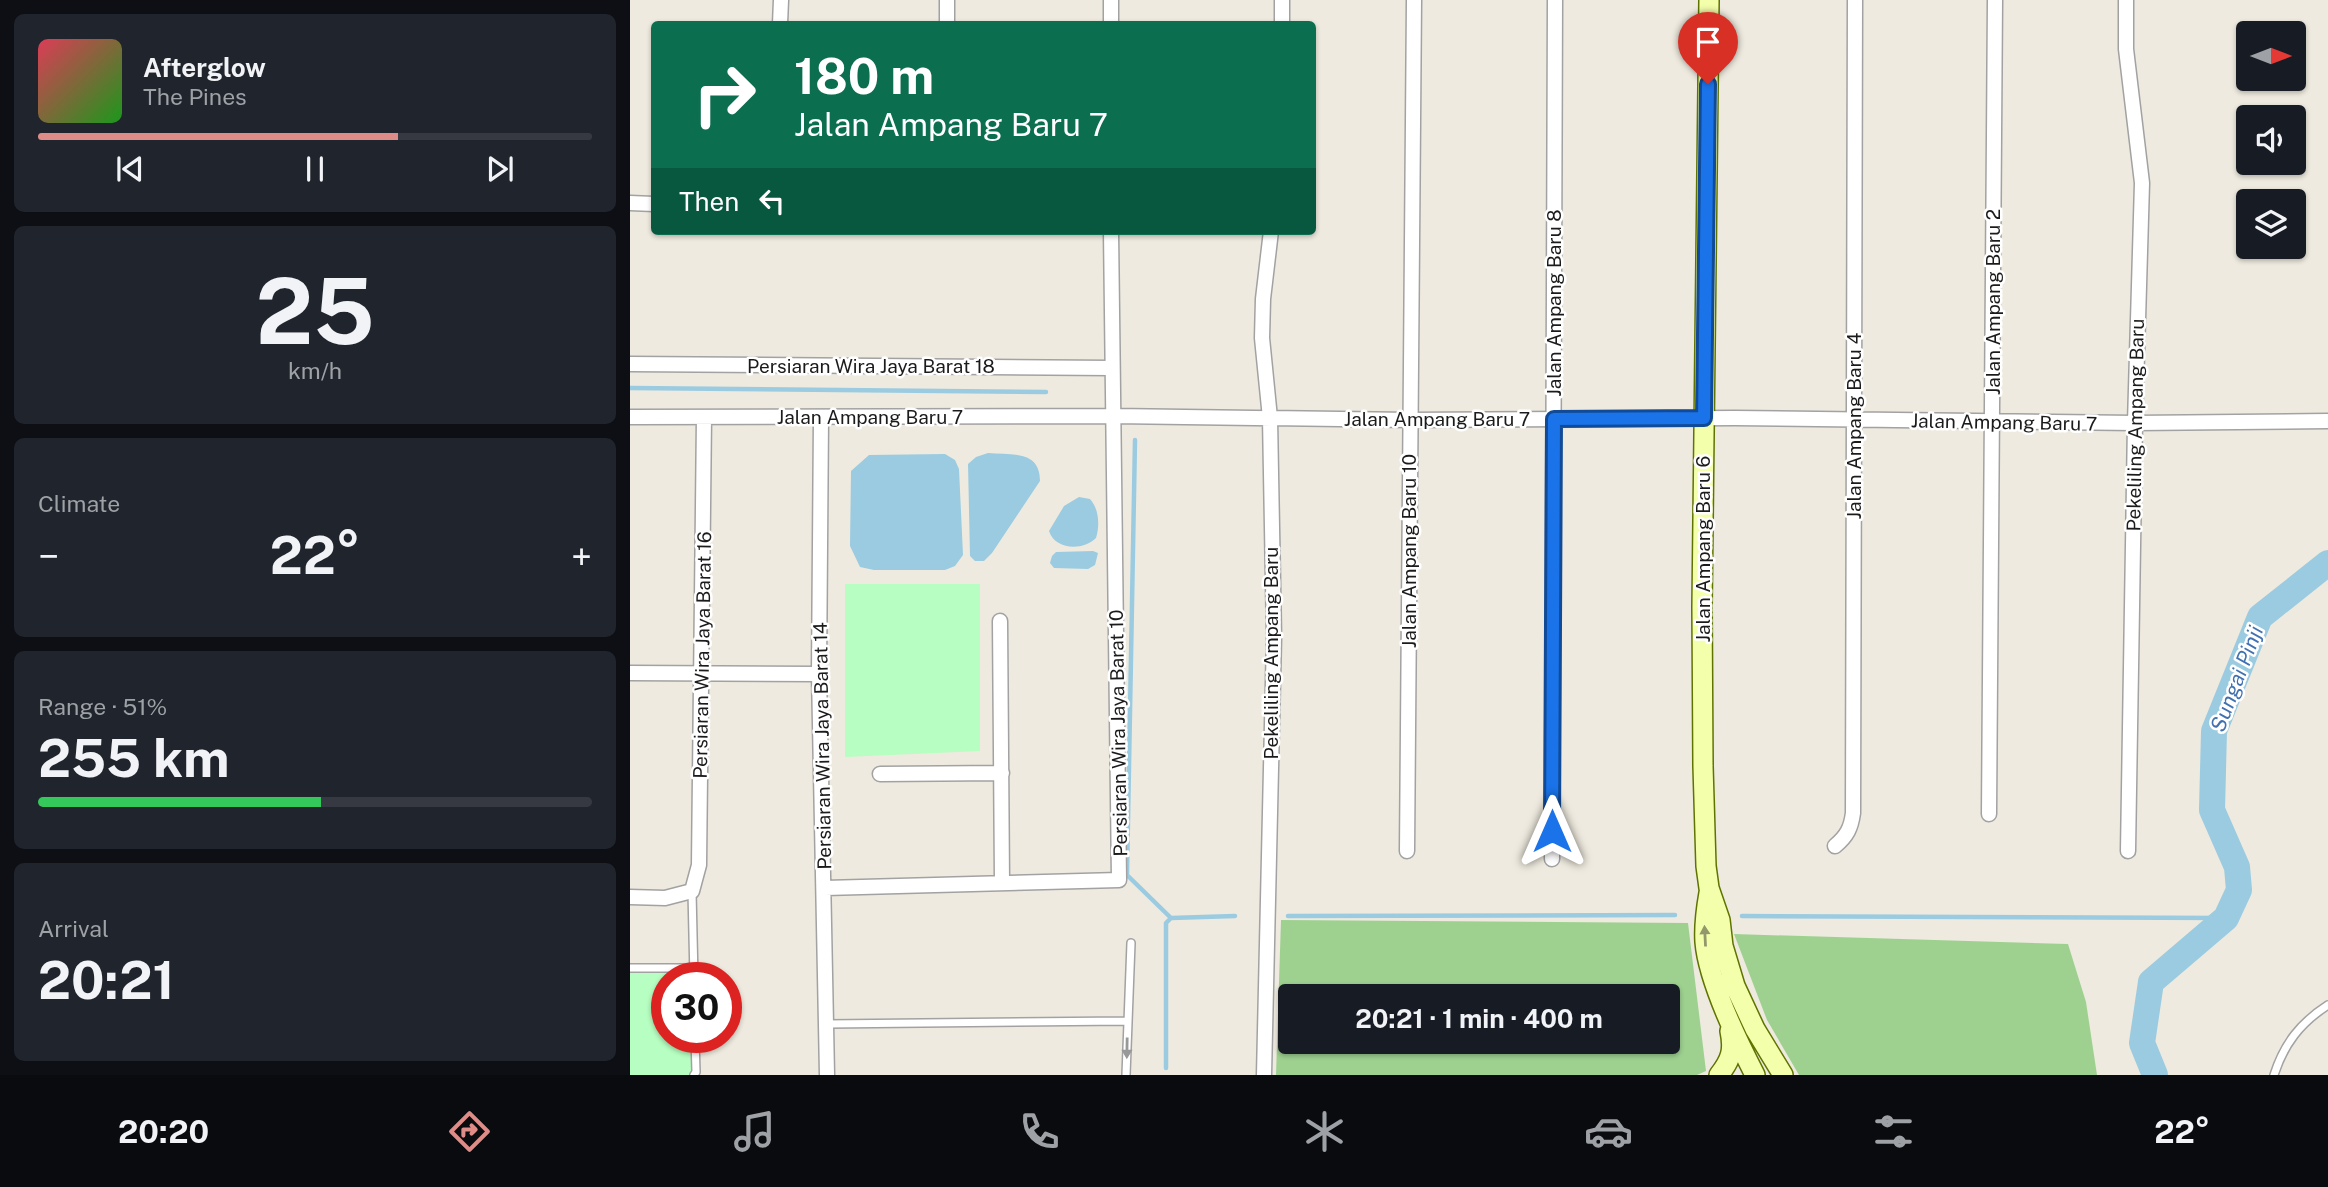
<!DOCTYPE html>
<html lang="en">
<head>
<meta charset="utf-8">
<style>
  :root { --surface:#171b24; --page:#20242c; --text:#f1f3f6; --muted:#9ea1a6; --line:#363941; --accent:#de8c87 }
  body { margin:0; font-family:"Public Sans",sans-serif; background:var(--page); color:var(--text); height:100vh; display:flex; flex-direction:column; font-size:26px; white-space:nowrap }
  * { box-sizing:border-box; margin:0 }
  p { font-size:23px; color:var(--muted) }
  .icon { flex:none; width:38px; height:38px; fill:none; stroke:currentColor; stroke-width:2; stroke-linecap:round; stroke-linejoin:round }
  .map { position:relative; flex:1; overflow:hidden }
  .panel { display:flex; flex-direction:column; gap:14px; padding:14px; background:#0d0f14; width:630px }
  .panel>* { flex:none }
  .top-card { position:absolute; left:21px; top:21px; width:665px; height:214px; border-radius:7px; box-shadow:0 2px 5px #0004; background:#0b6e4f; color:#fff; overflow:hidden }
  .needle { width:46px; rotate:90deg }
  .buttons { position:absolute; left:1606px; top:21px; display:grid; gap:14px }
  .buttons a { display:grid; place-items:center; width:70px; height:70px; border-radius:7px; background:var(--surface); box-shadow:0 2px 5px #0004; font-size:35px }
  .speed { position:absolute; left:21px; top:962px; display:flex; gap:14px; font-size:35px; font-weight:700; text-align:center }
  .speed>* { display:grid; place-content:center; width:91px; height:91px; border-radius:50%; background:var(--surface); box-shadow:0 2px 5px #0004; line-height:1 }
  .speed .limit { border:10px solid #d22; background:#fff; color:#111 }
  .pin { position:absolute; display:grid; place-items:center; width:60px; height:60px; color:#fff; margin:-72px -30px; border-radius:50% 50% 50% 0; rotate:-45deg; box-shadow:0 0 7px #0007 }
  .pin .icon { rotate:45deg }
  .me { position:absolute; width:77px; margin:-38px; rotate:0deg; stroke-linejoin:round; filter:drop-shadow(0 0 5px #0008) }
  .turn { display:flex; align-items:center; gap:24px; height:147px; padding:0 28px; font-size:32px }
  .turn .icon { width:91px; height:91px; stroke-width:2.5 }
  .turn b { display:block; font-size:49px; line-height:60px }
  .then { display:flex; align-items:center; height:66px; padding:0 28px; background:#0003; gap:14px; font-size:26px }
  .big { font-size:52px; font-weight:700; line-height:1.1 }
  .panel .tile { flex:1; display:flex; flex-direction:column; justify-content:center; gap:10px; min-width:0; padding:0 24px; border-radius:10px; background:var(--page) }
  .panel .dial { align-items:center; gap:0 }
  .dial b { font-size:91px; line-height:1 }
  .song { display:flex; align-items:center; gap:21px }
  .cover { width:84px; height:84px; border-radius:10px; background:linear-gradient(135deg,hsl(350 70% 55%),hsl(120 70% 35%)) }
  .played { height:7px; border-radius:4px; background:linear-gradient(90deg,var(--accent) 65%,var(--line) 65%) }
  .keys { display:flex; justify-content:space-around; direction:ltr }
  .heat { display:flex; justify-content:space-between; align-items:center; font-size:38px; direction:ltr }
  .charge { height:10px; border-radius:5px; background:linear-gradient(90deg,#34c759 51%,var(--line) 0) }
  .trip { position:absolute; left:648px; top:984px; width:402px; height:70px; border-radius:7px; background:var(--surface); box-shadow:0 2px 5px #0004; font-weight:700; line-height:70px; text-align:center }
  .menu { display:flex; height:112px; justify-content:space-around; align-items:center; background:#090b0e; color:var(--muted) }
  .menu .icon { width:49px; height:49px }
  .menu .active { color:var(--accent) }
  .menu b { font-size:32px; color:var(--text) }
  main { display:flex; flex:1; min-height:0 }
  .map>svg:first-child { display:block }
  .forest { fill:#9ed190; fill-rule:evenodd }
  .park { fill:#b6fec1 }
  .water { fill:#9bcbe0 }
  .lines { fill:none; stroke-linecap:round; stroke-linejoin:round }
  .stream { stroke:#9bcbe0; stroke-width:4.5 }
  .river { stroke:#9bcbe0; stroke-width:26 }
  .lane-casing { stroke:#a2a2a2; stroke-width:10 }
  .street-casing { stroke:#a2a2a2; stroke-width:17 }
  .secondary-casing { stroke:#5f7400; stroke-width:22 }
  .lane { stroke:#fff; stroke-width:7 }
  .street { stroke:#fff; stroke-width:14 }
  .secondary { stroke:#f4ffac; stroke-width:19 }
  .oneway { fill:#92986b }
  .oneway2 { fill:#989898 }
  .route-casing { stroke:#114b97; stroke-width:18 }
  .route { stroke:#1a73e8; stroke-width:12 }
  .labels { text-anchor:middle; stroke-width:5; stroke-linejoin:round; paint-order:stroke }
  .street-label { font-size:19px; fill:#1b1b1b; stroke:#fff }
  .water-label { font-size:21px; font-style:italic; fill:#4171b1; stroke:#fff }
</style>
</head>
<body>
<main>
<section class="panel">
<div class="tile">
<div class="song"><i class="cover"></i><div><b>Afterglow</b><p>The Pines</p></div></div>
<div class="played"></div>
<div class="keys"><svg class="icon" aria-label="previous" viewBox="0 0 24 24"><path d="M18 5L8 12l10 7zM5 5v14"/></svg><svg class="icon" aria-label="pause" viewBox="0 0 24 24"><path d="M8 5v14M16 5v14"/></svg><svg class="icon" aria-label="next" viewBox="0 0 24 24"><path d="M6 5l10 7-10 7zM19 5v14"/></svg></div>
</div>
<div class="tile dial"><b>25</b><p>km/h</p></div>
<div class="tile"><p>Climate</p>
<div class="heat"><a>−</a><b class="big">22°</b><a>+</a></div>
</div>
<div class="tile"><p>Range · 51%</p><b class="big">255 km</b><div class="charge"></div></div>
<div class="tile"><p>Arrival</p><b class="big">20:21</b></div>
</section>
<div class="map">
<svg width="1698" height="1075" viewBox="0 0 1698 1075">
  <rect width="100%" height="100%" fill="#eeeadf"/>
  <path class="forest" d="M651,920l407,3 18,148 -9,4h-421zM660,996h378v45h-378z
    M1104,934l334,10 18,58 11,73h-298l-32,-55z"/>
  <path class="park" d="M215,584h135v167l-135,6z
    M0,965l68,1v12h-31v60h31v37h-68z"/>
  <path class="water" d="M358,453c24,2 52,-3 52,28l-48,72 -8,8h-9l-5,-5 -2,-92 8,-7z
    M315,454l10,6 4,9 4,86 -8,11 -10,4h-71l-14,-3 -10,-21 1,-75 18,-16z
    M449,497l11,2c9,10 10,26 6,39 -13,13 -41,12 -47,-7l15,-25z
    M463,551l5,2 -3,12 -7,4 -34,-1 -4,-5 2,-7 4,-4z"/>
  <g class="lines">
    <path class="stream" d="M0,388l416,4
      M505,440l-8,435 44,43 64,-2
      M658,916l387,-1
      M1112,916l484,2
      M536,1068v-145l5,-5"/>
    <path class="river" d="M1525,1075l-13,-32 9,-61 75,-64 13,-28 -2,-23 -25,-57 2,-79 46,-114 68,-54"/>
    <g class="lane-casing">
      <path id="lane" d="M62,892l2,86
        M0,968h64
        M197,1024l300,-3
        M64,1075l2,-3 -1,-34
        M496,1075l5,-132
        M1644,1075c10,-31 26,-52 54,-70"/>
    </g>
    <g class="street-casing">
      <path id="street" d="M1496,0v49l16,134 -7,240 -7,428
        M150,24l1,-24
        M317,24v-24
        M481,24v-24
        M652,24v-24
        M0,203l24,1
        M0,364l481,4
        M0,417l485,-1 295,4 325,-2 400,5 193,-2
        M191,417l-2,257 8,401
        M370,621l2,261
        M0,673l189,1
        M250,774l122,-1
        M1359,814l6,-814
        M1205,846c12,-10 16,-18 18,-33l2,-813
        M777,851l7,-851
        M922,859l3,-859
        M195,888l294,-8 -8,-649
        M0,897l35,1 27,-7 7,-26 5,-448
        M634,1075l10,-438 -4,-219 -8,-80 1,-39 8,-68"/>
    </g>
    <g class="secondary-casing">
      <path id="secondary" d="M1079,0l-7,607 1,159 3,100 3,22 11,32 3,26 12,40 20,43 28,46
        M1079,893c-3,17 -5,33 -4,49 3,39 32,98 50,133
        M1089,1075c12,-15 15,-25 11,-44"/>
    </g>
    <use href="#lane" class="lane"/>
    <use href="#street" class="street"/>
    <use href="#secondary" class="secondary"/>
  </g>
  <defs><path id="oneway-solid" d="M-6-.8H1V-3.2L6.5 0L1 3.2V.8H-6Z" transform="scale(1.75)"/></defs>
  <use class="oneway" href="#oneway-solid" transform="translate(1075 936) rotate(-93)"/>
  <use class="oneway2" href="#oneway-solid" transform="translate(497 1048) rotate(91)"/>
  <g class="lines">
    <g class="route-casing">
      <path id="route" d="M922,831l2,-412 150,-1 4,-334"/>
    </g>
    <use href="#route" class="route"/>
  </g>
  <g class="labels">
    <g class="street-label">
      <text transform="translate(1363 302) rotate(-90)" y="7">Jalan Ampang Baru 2</text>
      <text transform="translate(924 303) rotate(-90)" y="7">Jalan Ampang Baru 8</text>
      <text x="241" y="373">Persiaran Wira Jaya Barat 18</text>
      <text x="240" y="424">Jalan Ampang Baru 7</text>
      <text x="807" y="426">Jalan Ampang Baru 7</text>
      <text transform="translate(1374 422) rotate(1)" y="7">Jalan Ampang Baru 7</text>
      <text transform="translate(1505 425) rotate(-89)" y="7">Pekeliling Ampang Baru</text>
      <text transform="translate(1224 426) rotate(-90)" y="7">Jalan Ampang Baru 4</text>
      <text transform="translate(1073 549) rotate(-90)" y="7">Jalan Ampang Baru 6</text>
      <text transform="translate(779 551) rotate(-90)" y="7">Jalan Ampang Baru 10</text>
      <text transform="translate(641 653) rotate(-90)" y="7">Pekeliling Ampang Baru</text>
      <text transform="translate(72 655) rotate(-89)" y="7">Persiaran Wira Jaya Barat 16</text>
      <text transform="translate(488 733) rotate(-91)" y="7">Persiaran Wira Jaya Barat 10</text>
      <text transform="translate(192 746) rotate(-91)" y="7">Persiaran Wira Jaya Barat 14</text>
    </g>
    <g class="water-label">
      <text transform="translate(1607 679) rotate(-69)" y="7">Sungai Pinji</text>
    </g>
  </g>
</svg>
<div class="buttons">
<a><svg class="needle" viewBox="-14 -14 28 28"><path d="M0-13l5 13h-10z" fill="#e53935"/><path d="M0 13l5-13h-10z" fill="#9ea1a6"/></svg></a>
<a><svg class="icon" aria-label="sound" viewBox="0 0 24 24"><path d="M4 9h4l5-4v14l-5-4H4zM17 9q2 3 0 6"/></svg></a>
<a><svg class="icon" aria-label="layers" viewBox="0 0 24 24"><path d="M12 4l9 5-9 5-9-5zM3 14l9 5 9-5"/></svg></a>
</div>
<div class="speed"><div class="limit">30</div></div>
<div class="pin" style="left:1078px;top:84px;background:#d93025"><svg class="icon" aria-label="arrive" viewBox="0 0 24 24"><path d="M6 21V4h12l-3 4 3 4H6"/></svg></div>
<svg class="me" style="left:922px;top:831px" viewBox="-20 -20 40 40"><path d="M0-17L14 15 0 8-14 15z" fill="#1a73e8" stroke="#fff" stroke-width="4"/></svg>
<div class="trip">20:21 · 1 min · 400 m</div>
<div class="top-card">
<div class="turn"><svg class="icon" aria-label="right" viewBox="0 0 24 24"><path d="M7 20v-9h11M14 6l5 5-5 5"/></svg><div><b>180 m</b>Jalan Ampang Baru 7</div></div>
<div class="then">Then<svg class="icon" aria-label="left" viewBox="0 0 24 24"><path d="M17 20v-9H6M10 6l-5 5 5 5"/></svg></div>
</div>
</div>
</main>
<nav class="menu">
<b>20:20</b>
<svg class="icon active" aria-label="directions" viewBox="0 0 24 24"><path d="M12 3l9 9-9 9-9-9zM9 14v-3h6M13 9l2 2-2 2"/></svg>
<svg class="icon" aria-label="music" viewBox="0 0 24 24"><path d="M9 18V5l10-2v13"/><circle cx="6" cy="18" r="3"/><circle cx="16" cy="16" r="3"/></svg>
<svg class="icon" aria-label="phone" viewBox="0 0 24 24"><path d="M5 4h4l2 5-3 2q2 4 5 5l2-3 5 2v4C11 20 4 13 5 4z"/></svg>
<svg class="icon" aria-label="climate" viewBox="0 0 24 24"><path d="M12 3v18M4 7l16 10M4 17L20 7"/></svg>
<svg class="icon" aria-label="car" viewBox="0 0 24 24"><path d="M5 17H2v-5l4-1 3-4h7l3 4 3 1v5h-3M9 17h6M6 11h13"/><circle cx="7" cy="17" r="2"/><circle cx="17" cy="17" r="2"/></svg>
<svg class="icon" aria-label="filters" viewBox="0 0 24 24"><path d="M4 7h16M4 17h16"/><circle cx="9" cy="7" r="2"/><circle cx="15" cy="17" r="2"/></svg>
<b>22°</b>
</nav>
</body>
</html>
